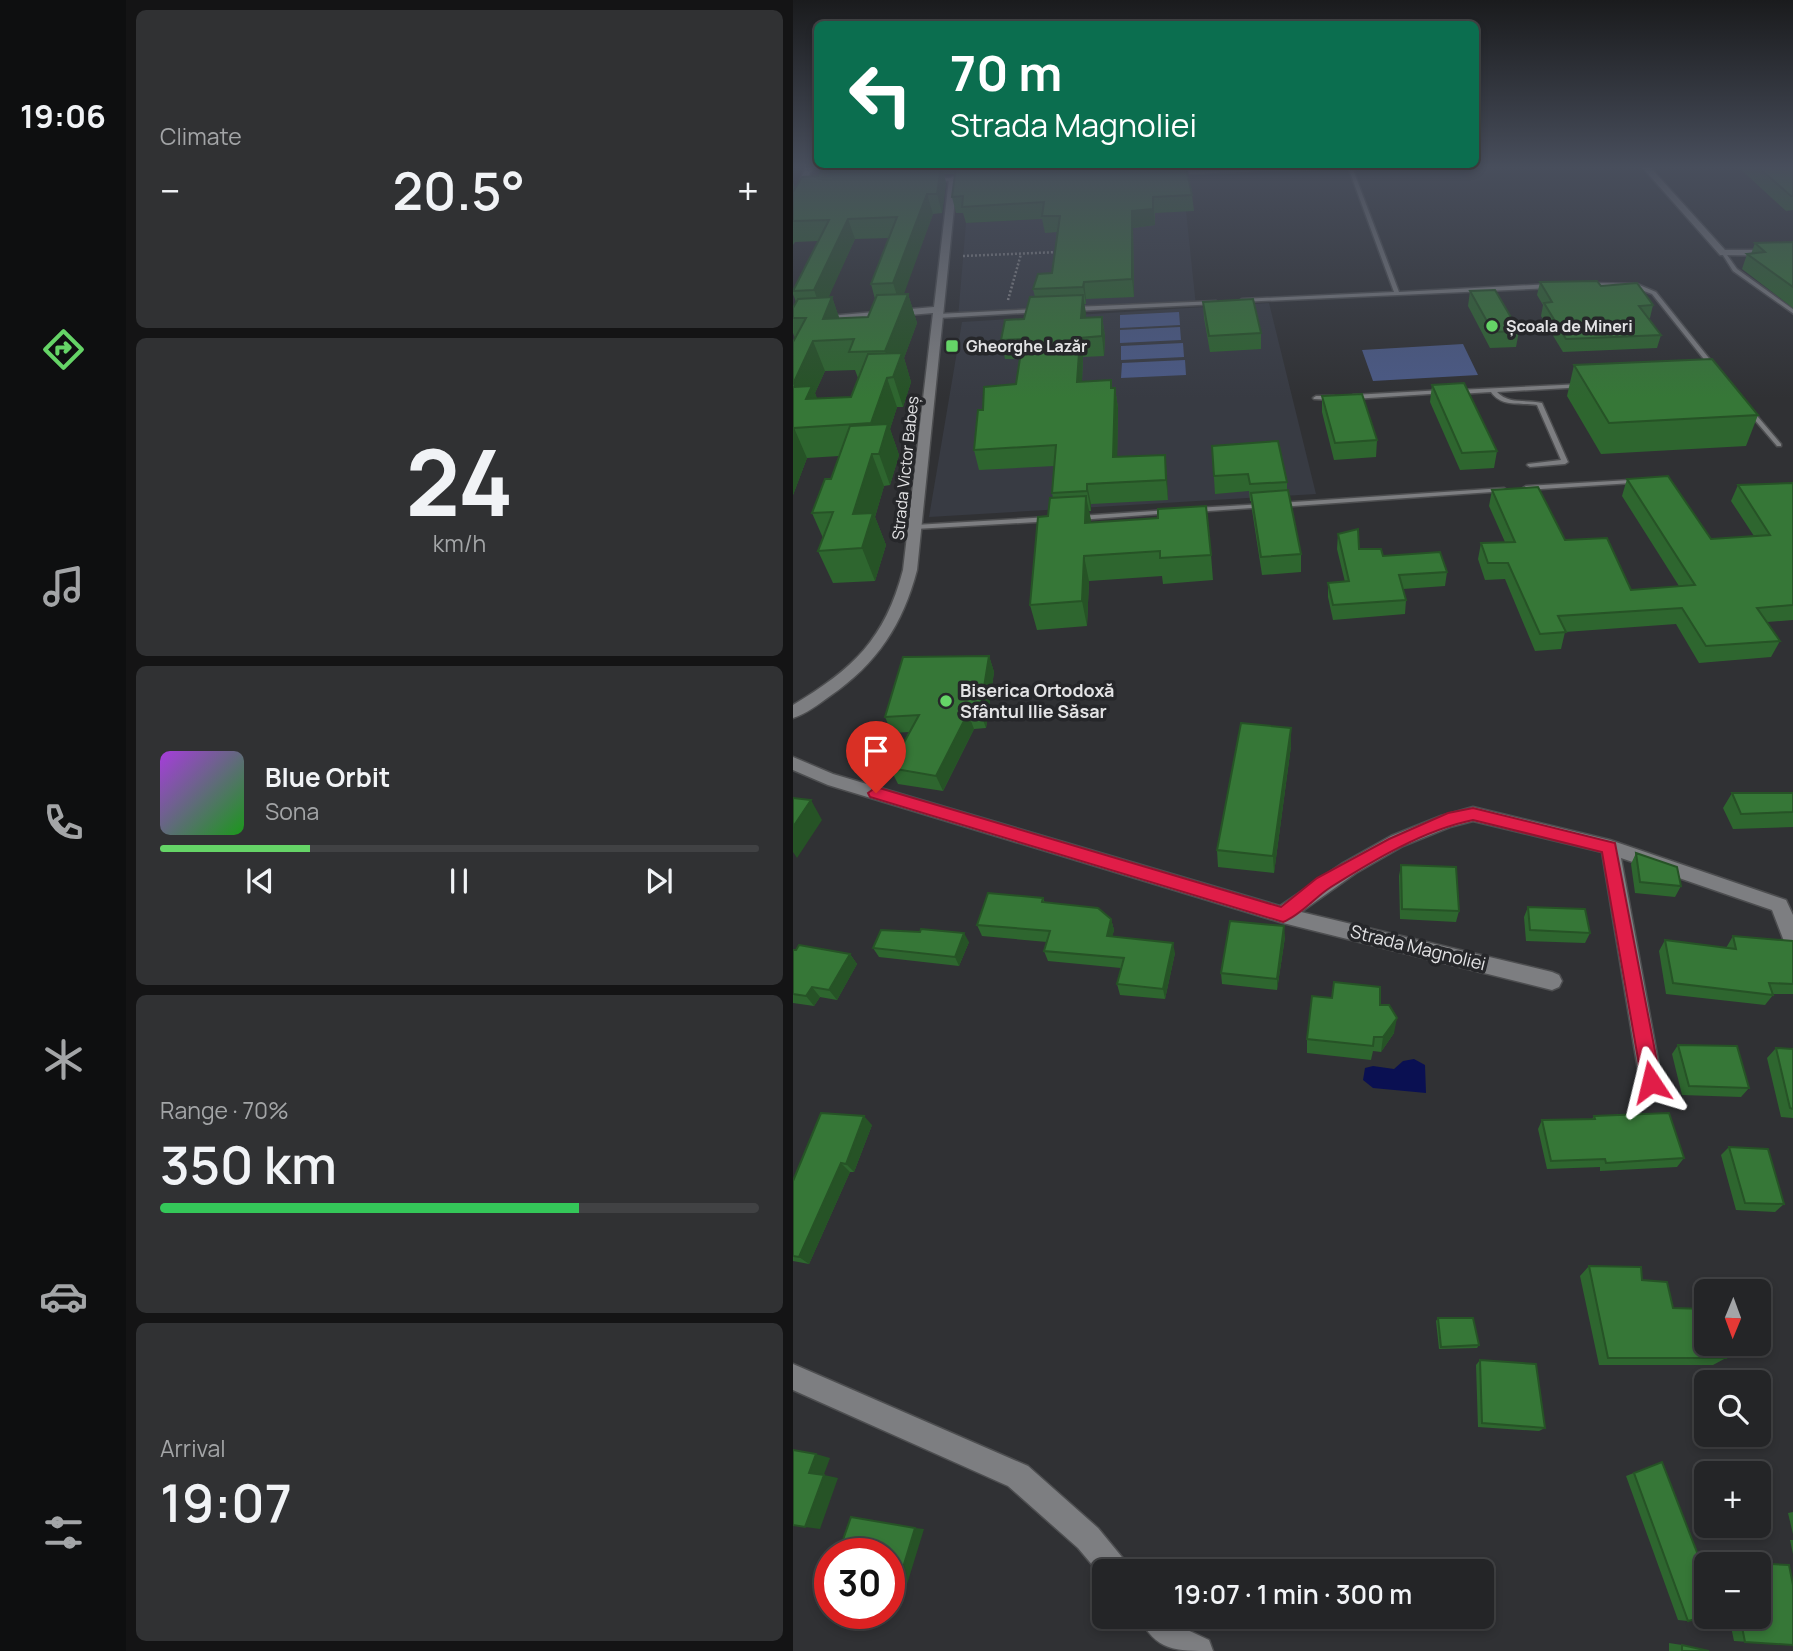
<!DOCTYPE html>
<html lang="en">
<head>
<meta charset="utf-8">
<style>
  :root { --surface:#242527; --page:#303133; --text:#f1f3f6; --muted:#a3a5a7; --line:#414244; --accent:#65d467 }
  body { margin:0; font-family:Manrope,sans-serif; background:var(--page); color:var(--text); height:100vh; display:flex; flex-direction:column; font-size:26px; white-space:nowrap }
  * { box-sizing:border-box; margin:0 }
  p { font-size:23px; color:var(--muted) }
  .icon { flex:none; width:38px; height:38px; fill:none; stroke:currentColor; stroke-width:2; stroke-linecap:round; stroke-linejoin:round }
  .map { position:relative; flex:1; overflow:hidden }
  .drawer { display:flex; flex-direction:column; gap:10px; padding:10px; background:#141415; width:667px }
  .drawer>* { flex:none }
  .guide { position:absolute; left:21px; top:21px; width:665px; height:147px; border-radius:10px; box-shadow:0 4px 10px #0003,0 0 0 2px var(--line); background:#0b6e4f; color:#fff; overflow:hidden }
  .needle { width:46px; rotate:181deg }
  .fabs { position:absolute; left:901px; top:1279px; display:grid; gap:14px }
  .fabs a { display:grid; place-items:center; width:77px; height:77px; border-radius:10px; background:var(--surface); box-shadow:0 4px 10px #0003,0 0 0 2px var(--line); font-size:35px }
  .speed { position:absolute; left:21px; top:1538px; display:flex; gap:14px; font-size:35px; font-weight:700; text-align:center }
  .speed>* { display:grid; place-content:center; width:91px; height:91px; border-radius:50%; background:var(--surface); box-shadow:0 4px 10px #0003,0 0 0 2px var(--line); line-height:1 }
  .speed .limit { border:10px solid #d22; background:#fff; color:#111 }
  .pin { position:absolute; display:grid; place-items:center; width:60px; height:60px; color:#fff; margin:-72px -30px; border-radius:50% 50% 50% 0; rotate:-45deg; box-shadow:0 0 7px #0007 }
  .pin .icon { rotate:45deg }
  .me { position:absolute; width:77px; margin:-38px; rotate:350deg; stroke-linejoin:round; filter:drop-shadow(0 0 5px #0008) }
  .turn { display:flex; align-items:center; gap:24px; height:147px; padding:0 21px; font-size:32px }
  .turn .icon { width:91px; height:91px; stroke-width:2.5 }
  .turn b { display:block; font-size:49px; line-height:60px }
  .big { font-size:52px; font-weight:600; line-height:1.1 }
  .drawer .tile { flex:1; display:flex; flex-direction:column; justify-content:center; gap:10px; min-width:0; padding:0 24px; border-radius:10px; background:var(--page) }
  .drawer .dial { align-items:center; gap:0 }
  .dial b { font-size:91px; line-height:1 }
  .song { display:flex; align-items:center; gap:21px }
  .cover { width:84px; height:84px; border-radius:10px; background:linear-gradient(135deg,hsl(280 70% 55%),hsl(120 70% 35%)) }
  .played { height:7px; border-radius:4px; background:linear-gradient(90deg,var(--accent) 25%,var(--line) 25%) }
  .keys { display:flex; justify-content:space-around; direction:ltr }
  .heat { display:flex; justify-content:space-between; align-items:center; font-size:38px; direction:ltr }
  .charge { height:10px; border-radius:5px; background:linear-gradient(90deg,#34c759 70%,var(--line) 0) }
  .trip { position:absolute; left:299px; top:1559px; width:402px; height:70px; border-radius:10px; background:var(--surface); box-shadow:0 4px 10px #0003,0 0 0 2px var(--line); font-weight:600; line-height:70px; text-align:center }
  main { display:flex; flex:1; min-height:0 }
  .menu { display:flex; flex-direction:column; width:126px; justify-content:space-around; align-items:center; background:#0e0f10; color:var(--muted) }
  .menu .icon { width:49px; height:49px }
  .menu .active { color:var(--accent) }
  .menu b { font-size:32px; color:var(--text) }
  .map>svg:first-child { display:block }
  .built { fill:#383b43 }
  .green { fill:#4b5a86 }
  .water { fill:#0a1052 }
  .lines { fill:none; stroke-linecap:round; stroke-linejoin:round }
  .service-casing { stroke:#4d4e50; stroke-width:3 }
  .minor-casing { stroke:#4d4e50; stroke-width:3 }
  .tertiary-casing { stroke:#4d4e50; stroke-width:3 }
  .path { stroke:#8d8d90; stroke-width:2.5; stroke-dasharray:2 2; stroke-linecap:butt }
  .service { fill:#7d7e81; fill-rule:evenodd }
  .minor { fill:#7d7e81; fill-rule:evenodd }
  .tertiary { fill:#7d7e81; fill-rule:evenodd }
  .wall { fill:#2e662f; fill-rule:evenodd }
  .shaded-wall { fill:#265326 }
  .building { fill:#367737; stroke:#265326; stroke-width:2 }
  .route { fill:#e11d48; stroke:#92132f; stroke-width:2 }
  .poi-dot { fill:#65d467; stroke:#26272a; stroke-width:2.5 }
  .labels { text-anchor:middle; stroke-width:7; stroke-linejoin:round; paint-order:stroke }
  .far-poi-label { font-size:16px; font-weight:bold; fill:#e3e3e5; stroke:#26272a; text-anchor:start }
  .far-street-label { font-size:16px; fill:#e3e3e5; stroke:#26272a }
  .poi-label { font-size:18px; font-weight:bold; fill:#e3e3e5; stroke:#26272a; text-anchor:start }
  .street-label { font-size:18px; fill:#e3e3e5; stroke:#26272a }
</style>
</head>
<body>
<main>
<nav class="menu">
<b>19:06</b>
<svg class="icon active" aria-label="directions" viewBox="0 0 24 24"><path d="M12 3l9 9-9 9-9-9zM9 14v-3h6M13 9l2 2-2 2"/></svg>
<svg class="icon" aria-label="music" viewBox="0 0 24 24"><path d="M9 18V5l10-2v13"/><circle cx="6" cy="18" r="3"/><circle cx="16" cy="16" r="3"/></svg>
<svg class="icon" aria-label="phone" viewBox="0 0 24 24"><path d="M5 4h4l2 5-3 2q2 4 5 5l2-3 5 2v4C11 20 4 13 5 4z"/></svg>
<svg class="icon" aria-label="climate" viewBox="0 0 24 24"><path d="M12 3v18M4 7l16 10M4 17L20 7"/></svg>
<svg class="icon" aria-label="car" viewBox="0 0 24 24"><path d="M5 17H2v-5l4-1 3-4h7l3 4 3 1v5h-3M9 17h6M6 11h13"/><circle cx="7" cy="17" r="2"/><circle cx="17" cy="17" r="2"/></svg>
<svg class="icon" aria-label="filters" viewBox="0 0 24 24"><path d="M4 7h16M4 17h16"/><circle cx="9" cy="7" r="2"/><circle cx="15" cy="17" r="2"/></svg>
</nav>
<section class="drawer">
<div class="tile"><p>Climate</p>
<div class="heat"><a>−</a><b class="big">20.5°</b><a>+</a></div>
</div>
<div class="tile dial"><b>24</b><p>km/h</p></div>
<div class="tile">
<div class="song"><i class="cover"></i><div><b>Blue Orbit</b><p>Sona</p></div></div>
<div class="played"></div>
<div class="keys"><svg class="icon" aria-label="previous" viewBox="0 0 24 24"><path d="M18 5L8 12l10 7zM5 5v14"/></svg><svg class="icon" aria-label="pause" viewBox="0 0 24 24"><path d="M8 5v14M16 5v14"/></svg><svg class="icon" aria-label="next" viewBox="0 0 24 24"><path d="M6 5l10 7-10 7zM19 5v14"/></svg></div>
</div>
<div class="tile"><p>Range · 70%</p><b class="big">350 km</b><div class="charge"></div></div>
<div class="tile"><p>Arrival</p><b class="big">19:07</b></div>
</section>
<div class="map">
<svg width="1001" height="1651" viewBox="0 0 1001 1651">
  <rect width="100%" height="100%" fill="#303134"/>
  <path class="built" d="M393,211l10,95 -238,12 8,-95z
    M476,303l47,191 -387,23 33,-195z"/>
  <path class="green" d="M386,312l1,13 -60,3v-13z
    M387,327l1,13 -61,3v-13z
    M390,343l1,14 -63,3v-14z
    M670,344l15,31 -105,6 -11,-31z
    M392,360l1,15 -65,3 1,-15z"/>
  <path class="water" d="M621,1059l11,6 1,28 -53,-5 -10,-8 2,-12 8,-2 21,3 9,-8z"/>
  <g class="lines">
    <g class="service-casing">
      <path id="service" d="M555,167h4l47,125 153,-8 3,2 -3,2 -312,14 -1,-1 3,-2 152,-7z
        M928,252h4l12,17 57,41v4l-61,-43z
        M795,283l49,1 19,8 60,75 -5,1 -59,-74 -16,-6 -50,-2 -1,-1z
        M423,301l3,2 -1,1 -144,7 -3,-2 3,-2z
        M245,309l3,2 -1,1 -102,6 -3,-2 3,-2z
        M790,384l3,2 -1,1 -88,5c12,13 30,7 45,11l26,59 -3,2 -35,3 -3,-2 1,-1 33,-4 -24,-55c-16,-3 -35,3 -46,-13l-33,2 -3,-2 3,-2z
        M650,390l2,1v2l-92,6 -3,-2 3,-2z
        M523,396h18l3,2 -3,2 -20,-1 -1,-1z
        M955,410h4l29,34v2h-4l-29,-34z
        M837,480l2,1v2l-106,7 -3,-2 3,-2z
        M711,488l3,2 -1,1 -227,16 -4,-2 4,-2z
        M471,504l4,2 -2,1 -71,5 -4,-2 4,-2z
        M376,510l4,2 -2,1 -92,7 -4,-2 4,-2z
        M257,517h3v4l-138,8 -4,-2 4,-2z"/>
    </g>
    <g class="minor-casing">
      <path id="minor" d="M849,167h8l75,83h69v6l-74,-1z
        M160,177l4,2 -40,391c-14,54 -40,94 -87,126 -11,8 -24,18 -37,22v-13c60,-36 92,-66 110,-135l30,-257 -140,12v-6l141,-12 15,-128z
        M0,757l40,17 447,132 63,-43 48,-27 50,-20 32,-9 137,33 176,60 8,17v34l-7,-2 -15,-39 -151,-52 41,224 -3,7 -8,3 -8,-3 -3,-7 -38,-230 -129,-31 -23,6 -47,19 -47,27 -55,39 251,60 7,3 3,6 -3,6 -7,3 -269,-67 -455,-138 -35,-15z
        M0,1364l235,102 70,62 28,34 4,10h-25v8l-27,-32 -70,-62 -215,-96z
        M346,1617h34l8,10 28,13 4,11c-38,0 -57,0 -74,-34z"/>
    </g>
    <g class="tertiary-casing">
      <path id="tertiary" d="M12,167h8l-8,18h-6z
        M472,167h58l-4,2 -155,6 -4,-2 4,-2z
        M185,176l3,4 -59,2 -4,-2z"/>
    </g>
    <path class="path" d="M170,256l96,-4
      M215,300l13,-46"/>
    <use href="#service" class="service"/>
    <use href="#minor" class="minor"/>
    <use href="#tertiary" class="tertiary"/>
  </g>
  <path class="wall" d="M38,167h355l6,28 2,16 -39,2v12l-22,3 1,69 -48,2v5h-2l1,14 17,-1 3,19 -1,20 -21,1 -1,25 29,-2 1,8h3l3,20 -1,49 48,-2 3,45 -77,4v7h-2l2,12 120,32 2,25 -50,4 -1,-8 -73,5 -2,45 -50,4 -7,-25 23,-107 -1,-5 2,-27 -75,4 -5,-20 9,-40 33,-26 4,-25h-15l-4,-19 23,-21 11,-22 -2,-8 19,-16 5,-41 -12,1 -3,-14 -76,4 -3,-10h-7l-4,-16 3,-23h-11l2,9 -4,30 -9,1 -30,80h5l9,29 -13,35 7,24 -8,25h-6l-7,22 9,26 -9,30 -6,1 -9,31 11,28 -11,36 -42,2 -15,-32 5,-13 -11,-25 19,-34 8,-23 -32,2 -14,37v-153l2,-4 -2,-5v-25l3,-6 -3,-8v-4l25,-49 -23,1 -2,3v-63l2,6 23,-12zM96,238l-18,46 4,15 -7,18 -29,1 -7,-21h-4l27,-58zM62,370l3,8 -7,19 -34,2 -2,-6 10,-22z
    M945,167h55v43l-7,1z
    M1000,242v66l-51,-39 5,-15h4l4,-11z
    M747,282l61,4 52,19 -3,13h-2l13,17 -4,13 -94,4 -22,-36 2,-11 -6,-10z
    M677,291l49,40 -3,16 -26,1 -22,-42z
    M410,302l58,31v16l-51,3 -6,-34z
    M781,365l184,50 -12,31 -145,8 -34,-58z
    M639,385l65,66 -3,17 -34,2 -30,-68z
    M529,396l55,44 -1,17 -42,3 -12,-48z
    M419,446l75,36v8l14,64v18l-39,3 -10,-65 -1,-9h-1l-1,-10 -34,3z
    M834,479l84,60 43,-3 -23,-35 7,-16 55,-2v137l-26,2 13,19 -9,16 -72,6 -23,-39 -111,8 -4,17 -26,2 -30,-72 -20,1 -7,-21 3,-16 24,-1 -16,-36 3,-16 73,50 66,50 48,-4 -57,-90z
    M545,534l21,15 88,23 -2,14 -42,3 3,11 -1,14 -72,6 -5,-23v-14l17,-1 -8,-33z
    M196,656l5,16 -8,56 -12,1 -31,62 -45,-7 -8,-16 19,-36 -17,1 -7,-16z
    M498,746l-17,127 -56,-6 -1,-17z
    M939,793h61v34l-60,2 -10,-21z
    M843,853l45,33 -6,11 -40,-4 -4,-29z
    M608,865l58,46 -3,11 -56,-3 -1,-43z
    M250,898l2,5 66,16 3,11 -2,7 63,16 -10,46 -45,-4 -3,-11 4,-16 -73,-7 -4,-10 3,-9 -65,-6 -5,-11z
    M735,907l62,26 -5,10 -59,-2 -2,-24z
    M940,936l60,5v53h-21l1,1 -8,10 -99,-11 -7,-43 6,-11 61,8z
    M492,937l-8,53 -55,-6 -1,-11z
    M176,942l-10,24 -80,-9 -6,-9z
    M0,950l57,4 7,10 -20,36 -17,-3 -6,9 -21,-3z
    M587,1005l14,28 -13,19 -8,-1 -2,9 -64,-7v-14z
    M885,1045l71,43 -8,9 -59,-2 -10,-41z
    M983,1048l17,1v69l-12,-1 -14,-59z
    M801,1116l90,42 -7,9 -77,4v-4l-53,2 -9,-40 4,-9 50,-1z
    M79,1125l-18,47h-4l-41,92 -16,-3v-80z
    M936,1147l55,57 -9,8 -39,-2 -15,-55z
    M796,1266l53,14 84,78 -13,7h-114l-19,-89z
    M645,1318l41,27 -2,3 -38,1 -3,-28z
    M687,1360l65,68 -6,3 -61,-4 -2,-62z
    M869,1462l38,98 89,5 4,20v60l-59,-4 -5,-24h30v-53h-52v52l-19,5 -10,-1 -52,-144z
    M1000,1512v22l-5,-21z
    M997,1540h3v14z
    M876,1643l13,2 27,6h-40z"/>
  <path class="shaded-wall" d="M148,167h1l4,16 -4,30 -5,-19z
    M134,194l6,20 -33,91 -7,-22z
    M360,197l2,28 -22,3 1,69 -2,-18v-68z
    M55,219l7,20 -33,73 -8,-22z
    M291,282l2,17v5l-3,-17z
    M115,294l9,29 -13,35 7,24 -8,25 -18,-56z
    M290,295l3,18 -1,24 -4,-19z
    M39,297l10,29 -19,-7z
    M309,317l3,19 -1,20 -2,-20z
    M287,338l3,19 -2,45 -4,-20z
    M20,341l12,30 -10,22 9,23 -18,-1 -13,-31z
    M94,378l10,29 -7,22 9,26 -9,30 -11,-31 1,-5 -9,-26z
    M322,388l3,20 -1,70 -4,-21z
    M1,428l13,30 -14,37v-65z
    M79,454l12,32 -9,31 11,28 -11,36 -13,-33 -9,-34z
    M372,455l2,20 1,25 -2,-20z
    M294,484l4,20v7l-4,-20z
    M293,496l5,24 -1,28 -5,-25z
    M291,556l5,25 -2,45 -5,-25z
    M196,656l5,16 -8,56 -6,-16z
    M175,713l6,16 -31,62 -7,-15z
    M498,728v18l-17,127 -1,-17z
    M18,800l11,20 -25,38 -4,-6v-25z
    M318,919l3,11 -4,17 -3,-11z
    M491,926l1,11 -8,53v-11z
    M171,933l5,9 -10,24 -4,-9z
    M380,943l2,10 -10,46 -2,-10z
    M57,954l7,10 -20,36 -8,-10z
    M19,987l8,10 -6,9 -8,-10z
    M604,1018l-3,15 -13,19 2,-15z
    M71,1116l8,9 -18,47 -8,-8z
    M48,1163l9,9 -41,92 -10,-7z
    M23,1454l14,4 -7,19 -14,-4z
    M31,1475l14,3 -18,51 -15,-2z
    M122,1528l9,1 -24,78h-9z"/>
  <path class="building" d="M59,167h89l-4,27h-10l-34,89 -22,1 26,-67 -49,2 -34,71 -21,1 36,-71 -36,1v-29l9,-15 16,-1 5,-8z
    M163,167h230l6,28 -39,2v12l-21,2v68l-48,3 -1,5 -50,2 5,-15 14,-1 8,-57h-18l2,-14 -82,5 1,-11 -11,1z
    M965,167h35v29h-2z
    M1000,242v45l-46,-33 18,-2 -10,-9z
    M804,281l4,5 36,-3 16,22 -14,1 22,29 -95,4 -22,-36 8,-1 -12,-20z
    M702,290l24,41 -26,1 -23,-41z
    M115,294l-23,57 -36,1 5,-13 -41,2 -20,43v-42l13,-24h-13v-10l5,-9 34,-2 -9,22 45,-2 9,-22z
    M290,295l-2,23 21,-1v19l-22,2 -3,44 34,-2v8h4l-2,69 52,-2 1,25 -79,4v7l-35,2 4,-48 -82,5 4,-40h5l1,-23 32,-3 7,-45 -22,1 4,-20 19,-1 6,-22z
    M460,299l8,34 -52,3 -6,-34z
    M109,353l-9,24 -6,1 -16,45 -77,5 -1,2v-43l19,-1 -6,13 45,-2 17,-43z
    M919,359l46,56 -149,8 -35,-58z
    M671,383l33,68 -35,2 -30,-68z
    M569,394l15,46 -42,3 -13,-47z
    M95,424l-9,30h-7l-19,60 20,-1 -11,35 -44,3 15,-39 -21,1 13,-34h6l19,-53z
    M485,441l9,41 -37,2 -2,-10 -34,2 -2,-30z
    M875,476l43,63 59,-4 -32,-50 55,-2v122l-36,3 23,33 -74,5 -24,-38 -124,8 8,16 -26,2 -32,-71h-20l-7,-20 34,-1 -23,-52 46,-3 27,53 42,-2 24,52 64,-5 -68,-106z
    M495,490l13,64 -40,3 -10,-64z
    M293,496l-1,27 73,-5v-9l48,-3 5,49 -51,3v-7l-76,5 -2,45 -52,4 8,-88 10,-1 2,-18z
    M565,529l1,20h22l2,7 57,-4 7,20 -48,3 7,25 -73,5 -5,-22 21,-2 -11,-47z
    M196,656l-9,56 -12,1 -32,63 -46,-8 29,-53 -34,2 18,-60z
    M448,723l50,5 -18,128 -56,-6z
    M939,793h61v19l-52,2z
    M0,798l18,2 -18,27z
    M843,853l41,14 4,19 -41,-4z
    M608,865l55,2 3,44 -57,-2z
    M195,893l55,5 -1,4 56,6 13,11 -4,17 66,7 -10,46 -46,-5 7,-26 -80,-7 6,-20 -73,-6z
    M735,907l57,2 5,24 -60,-3z
    M437,921l54,5 -7,53 -56,-6z
    M128,929l43,4 -9,24 -82,-9 8,-18 39,2z
    M940,936l60,5v43l-24,-1 4,12 -100,-12 -8,-43 71,9z
    M6,945l51,9 -21,36 -17,-3 -6,9 -13,-2v-44h3z
    M541,982l46,5v18h9l8,13 -14,19h-9l-1,9 -66,-7 5,-43 20,2z
    M885,1045l59,1 12,42 -60,-2z
    M983,1048l17,1v60l-3,-1z
    M28,1113l43,3 -18,48 -5,-1 -42,94 -6,-1v-75z
    M876,1113l15,45 -78,5 -1,-4 -54,2 -9,-41 53,-1 -1,-3z
    M936,1147l39,2 16,55 -39,-1z
    M796,1266l52,1 1,13 25,2 6,26 34,1v35h15l4,14h-118z
    M645,1318h35l6,27 -38,2z
    M687,1360l56,4 9,64 -63,-5z
    M0,1450l23,4 -7,19 15,2 -19,52 -12,-2z
    M869,1462l38,98 89,5 4,20v60l-48,-3 -5,-25h19v-53h-52v52l-19,5 -54,-148z
    M58,1517l64,11 -24,79h-2v-53h-51z
    M37,1578v18l-6,-1z
    M889,1645l27,6h-27z"/>
  <linearGradient id="sky" x2="0" y2="1"><stop stop-color="#1a1b1d"/><stop offset="0.42" stop-color="#484e5c"/><stop offset="1" stop-color="#484e5c" stop-opacity="0"/></linearGradient>
  <rect width="1001" height="398" fill="url(#sky)"/>
  <path class="route" d="M83,787l405,120 36,-29 72,-39 59,-26 25,-5 142,35 46,239 -3,6 -7,3 -6,-3 -3,-6 -40,-230 -129,-32c-49,10 -99,40 -142,67 -16,10 -30,28 -48,35l-413,-125 -2,-4z"/>
  <g class="poi-dot">
    <circle cx="699" cy="326" r="7"/>
    <rect x="152" y="339" width="14" height="14" rx="3.5"/>
    <circle cx="153" cy="701" r="7"/>
  </g>
  <g class="labels">
    <g class="far-poi-label">
      <text x="713" y="332">Școala de Mineri</text>
      <text x="173" y="352">Gheorghe Lazăr</text>
    </g>
    <g class="far-street-label">
      <text transform="translate(112 468) rotate(-84)" y="6">Strada Victor Babeș</text>
    </g>
    <g class="poi-label">
      <text x="167" y="697">Biserica Ortodoxă<tspan x="167" dy="21">Sfântul Ilie Săsar</tspan></text>
    </g>
    <g class="street-label">
      <text transform="translate(625 948) rotate(14)" y="6">Strada Magnoliei</text>
    </g>
  </g>
</svg>
<div class="fabs">
<a><svg class="needle" viewBox="-14 -14 28 28"><path d="M0-13l5 13h-10z" fill="#e53935"/><path d="M0 13l5-13h-10z" fill="#a3a5a7"/></svg></a>
<a><svg class="icon" aria-label="search" viewBox="0 0 24 24"><circle cx="10" cy="10" r="6"/><path d="M15 15l6 6"/></svg></a>
<a>+</a>
<a>−</a>
</div>
<div class="speed"><div class="limit">30</div></div>
<div class="pin" style="left:83px;top:793px;background:#d93025"><svg class="icon" aria-label="arrive" viewBox="0 0 24 24"><path d="M6 21V4h12l-3 4 3 4H6"/></svg></div>
<svg class="me" style="left:858px;top:1082px" viewBox="-20 -20 40 40"><path d="M0-17L14 15 0 8-14 15z" fill="#e11d48" stroke="#fff" stroke-width="4"/></svg>
<div class="trip">19:07 · 1 min · 300 m</div>
<div class="guide">
<div class="turn"><svg class="icon" aria-label="left" viewBox="0 0 24 24"><path d="M17 20v-9H6M10 6l-5 5 5 5"/></svg><div><b>70 m</b>Strada Magnoliei</div></div>
</div>
</div>
</main>
</body>
</html>
